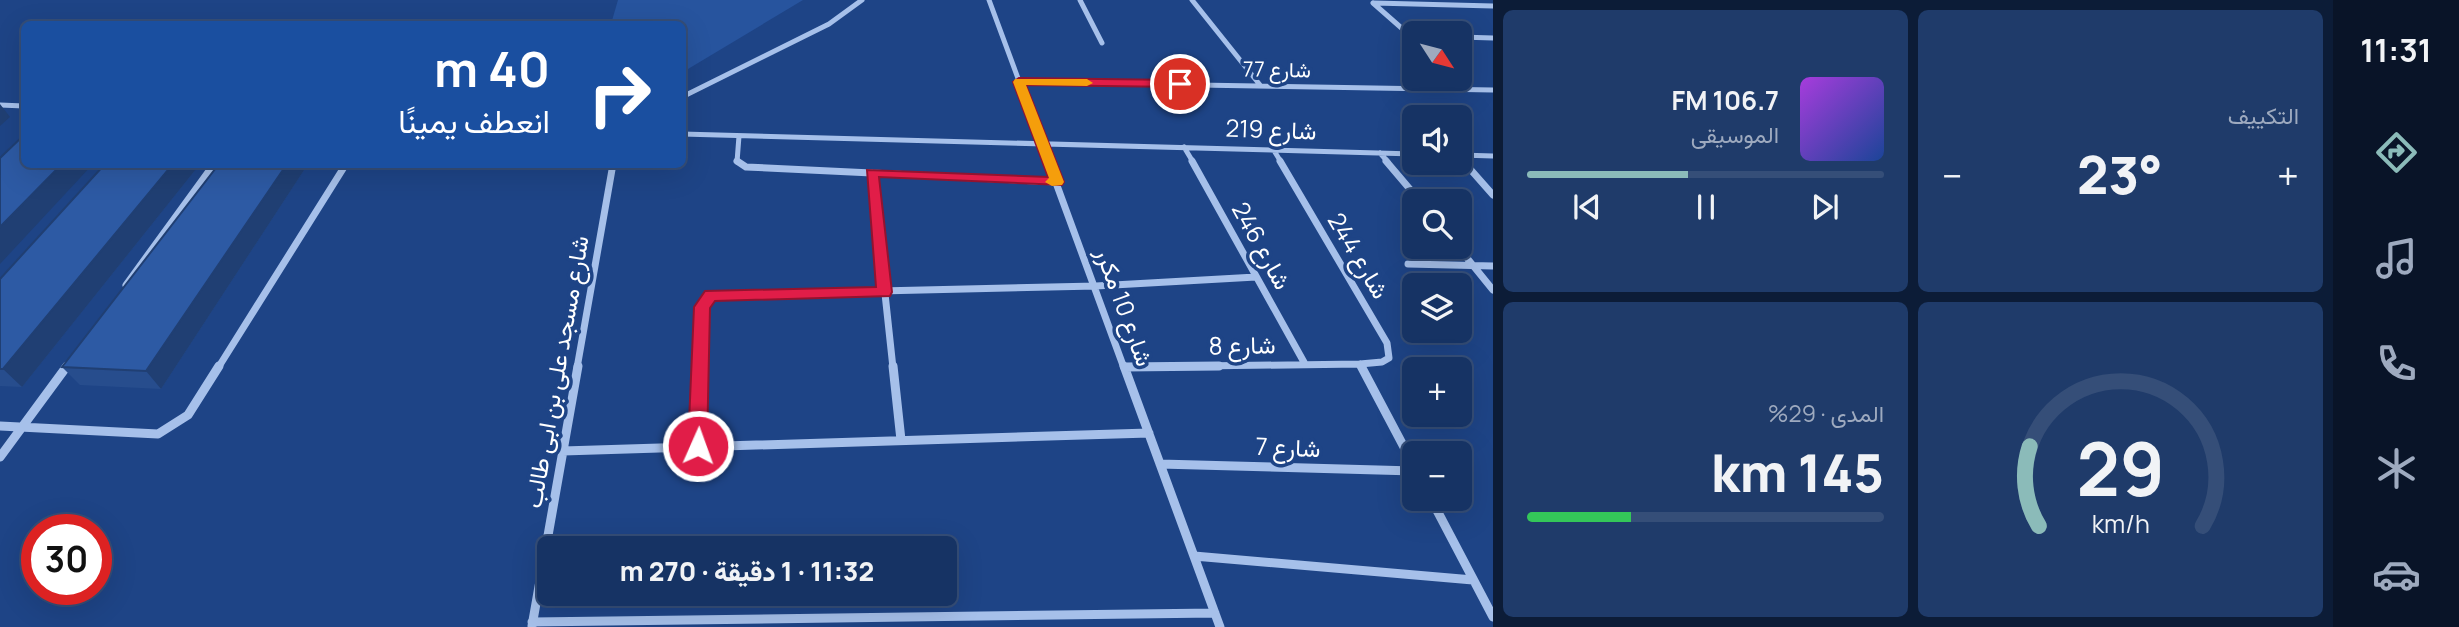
<!DOCTYPE html>
<html lang="ar">
<head>
<meta charset="utf-8">
<style>
  :root { --surface:#163364; --page:#1f3b6a; --text:#f1f3f6; --muted:#9eaabf; --line:#354e78; --accent:#8bbbb9 }
  body { margin:0; font-family:Manrope,Vazirmatn,sans-serif; background:var(--page); color:var(--text); direction:rtl; height:100vh; display:flex; flex-direction:column; font-size:26px; white-space:nowrap }
  * { box-sizing:border-box; margin:0 }
  p { font-size:23px; color:var(--muted) }
  .icon { flex:none; width:38px; height:38px; fill:none; stroke:currentColor; stroke-width:2; stroke-linecap:round; stroke-linejoin:round }
  .map { position:relative; flex:1; overflow:hidden; direction:ltr }
  .sheet { display:flex; flex-direction:column; gap:10px; padding:10px; background:#0c1c37; width:840px }
  .sheet>* { flex:none }
  .banner { position:absolute; left:21px; top:21px; width:665px; height:147px; border-radius:10px; box-shadow:0 7px 28px #0002,0 0 0 2px var(--line); direction:rtl; background:#1a4fa0; color:#fff; overflow:hidden }
  .needle { width:46px; rotate:126deg }
  .tools { position:absolute; left:1402px; top:21px; display:grid; gap:14px }
  .tools a { display:grid; place-items:center; width:70px; height:70px; border-radius:10px; background:var(--surface); box-shadow:0 7px 28px #0002,0 0 0 2px var(--line); font-size:35px }
  .speed { position:absolute; left:21px; top:514px; display:flex; gap:14px; font-size:35px; font-weight:700; text-align:center }
  .speed>* { display:grid; place-content:center; width:91px; height:91px; border-radius:50%; background:var(--surface); box-shadow:0 7px 28px #0002,0 0 0 2px var(--line); line-height:1 }
  .speed .limit { border:10px solid #d22; background:#fff; color:#111 }
  .pin { position:absolute; display:grid; place-items:center; width:60px; height:60px; color:#fff; margin:-30px; border:4px solid #fff; border-radius:50%; box-shadow:0 2px 7px #0007 }
  .me { position:absolute; width:77px; margin:-38px; rotate:2deg; stroke-linejoin:round; filter:drop-shadow(0 0 5px #0008) }
  .turn { display:flex; align-items:center; gap:24px; height:147px; padding:0 21px; font-size:32px }
  .turn .icon { width:91px; height:91px; stroke-width:2.5 }
  .turn b { display:block; font-size:49px; line-height:60px }
  .big { font-size:52px; font-weight:800; line-height:1.1 }
  .sheet .widget { flex:1; display:flex; flex-direction:column; justify-content:center; gap:10px; min-width:0; padding:0 24px; border-radius:10px; background:var(--page) }
  .sheet .dial { align-items:center; gap:0 }
  .dial svg { height:182px; overflow:visible; fill:none; stroke:var(--line); stroke-width:7; stroke-linecap:round; text-anchor:middle }
  .dial text { fill:var(--text); stroke:none }
  .song { display:flex; align-items:center; gap:21px }
  .cover { width:84px; height:84px; border-radius:10px; background:linear-gradient(135deg,hsl(280 70% 55%),hsl(220 70% 35%)) }
  .played { height:7px; border-radius:4px; background:linear-gradient(90deg,var(--accent) 45%,var(--line) 45%) }
  .keys { display:flex; justify-content:space-around; direction:ltr }
  .heat { display:flex; justify-content:space-between; align-items:center; font-size:38px; direction:ltr }
  .charge { height:10px; border-radius:5px; background:linear-gradient(90deg,#34c759 29%,var(--line) 0) }
  .sheet .tiles { flex:1; display:grid; gap:10px; grid-template-columns:repeat(2,1fr) }
  .trip { position:absolute; left:537px; top:536px; width:420px; height:70px; border-radius:10px; background:var(--surface); box-shadow:0 7px 28px #0002,0 0 0 2px var(--line); font-weight:800; line-height:70px; text-align:center; direction:rtl }
  main { display:flex; flex:1; min-height:0 }
  .menu { display:flex; flex-direction:column; width:126px; justify-content:space-around; align-items:center; background:#091428; color:var(--muted) }
  .menu .icon { width:49px; height:49px }
  .menu .selected { color:var(--accent) }
  .menu b { font-size:32px; color:var(--text) }
  .map>svg:first-child { display:block }
  .green { fill:#27549e }
  .lines { fill:none; stroke-linecap:round; stroke-linejoin:round }
  .street-far2 { stroke:#a6c0ea; stroke-width:5 }
  .street-far1 { stroke:#a6c0ea; stroke-width:7 }
  .street { stroke:#a6c0ea; stroke-width:9 }
  .wall { fill:#274d8d }
  .shaded-wall { fill:#203f73 }
  .building { fill:#2d5aa4; stroke:#203f73; stroke-width:2 }
  .route { fill:#e11d48; stroke:#92132f; stroke-width:2 }
  .slow { fill:#f59e0b }
  .labels { text-anchor:middle; stroke-width:7; stroke-linejoin:round; paint-order:stroke }
  .far-street-label { font-size:21px; fill:#fff; stroke:#1e4486 }
  .street-label { font-size:24px; fill:#fff; stroke:#1e4486 }
</style>
</head>
<body>
<main>
<nav class="menu">
<b>11:31</b>
<svg class="icon selected" aria-label="directions" viewBox="0 0 24 24"><path d="M12 3l9 9-9 9-9-9zM9 14v-3h6M13 9l2 2-2 2"/></svg>
<svg class="icon" aria-label="music" viewBox="0 0 24 24"><path d="M9 18V5l10-2v13"/><circle cx="6" cy="18" r="3"/><circle cx="16" cy="16" r="3"/></svg>
<svg class="icon" aria-label="phone" viewBox="0 0 24 24"><path d="M5 4h4l2 5-3 2q2 4 5 5l2-3 5 2v4C11 20 4 13 5 4z"/></svg>
<svg class="icon" aria-label="climate" viewBox="0 0 24 24"><path d="M12 3v18M4 7l16 10M4 17L20 7"/></svg>
<svg class="icon" aria-label="car" viewBox="0 0 24 24"><path d="M5 17H2v-5l4-1 3-4h7l3 4 3 1v5h-3M9 17h6M6 11h13"/><circle cx="7" cy="17" r="2"/><circle cx="17" cy="17" r="2"/></svg>
</nav>
<section class="sheet">
<div class="tiles">
<div class="widget"><p>التكييف</p>
<div class="heat"><a>−</a><b class="big">23°</b><a>+</a></div>
</div>
<div class="widget">
<div class="song"><i class="cover"></i><div><b>106.7 FM</b><p>الموسيقى</p></div></div>
<div class="played"></div>
<div class="keys"><svg class="icon" aria-label="previous" viewBox="0 0 24 24"><path d="M18 5L8 12l10 7zM5 5v14"/></svg><svg class="icon" aria-label="pause" viewBox="0 0 24 24"><path d="M8 5v14M16 5v14"/></svg><svg class="icon" aria-label="next" viewBox="0 0 24 24"><path d="M6 5l10 7-10 7zM19 5v14"/></svg></div>
</div>
<div class="widget dial"><svg viewBox="0 0 100 80">
<path d="M14 69A42 42 0 1 1 86 69"/>
<path d="M14 69A42 42 0 0 1 10 34" stroke="#8bbbb9"/>
<text x="50" y="56" font-size="32" font-weight="700">29</text>
<text x="50" y="72" font-size="11">km/h</text>
</svg></div>
<div class="widget"><p>المدى · 29%</p><b class="big">145 km</b><div class="charge"></div></div>
</div>
</section>
<div class="map">
<svg width="1493" height="627" viewBox="0 0 1493 627">
  <rect width="100%" height="100%" fill="#1e4486"/>
  <path class="green" d="M618,0h185l-120,72 -1,-48h-71z"/>
  <g class="lines">
    <path class="street-far2" d="M989,0l60,162
      M1080,0l22,43
      M1192,0l68,85
      M1373,3l41,36
      M1374,3l119,3
      M1460,37l33,1
      M1459,79l11,10
      M1019,82l474,8
      M682,97l147,-73 33,-24
      M0,105l24,1
      M682,134l732,20
      M1184,147l9,15
      M1273,149l8,13
      M1380,153l8,9
      M1460,155l33,1
      M1460,157l5,5
      M737,162l2,-26"/>
    <path class="street-far1" d="M737,161l9,6 311,15
      M1048,161l76,207
      M1192,161l113,203
      M1386,161l34,40
      M1463,161l30,34
      M872,173l21,195
      M1458,247l35,43
      M1408,264l85,2
      M126,285l88,-121
      M1360,364l2,4
      M1125,367l235,-3 22,-2 7,-4 -2,-15 -107,-182
      M66,368l3,-5
      M218,368l128,-204
      M577,368l36,-204
      M700,368l2,-61 8,-12 386,-9 160,-9"/>
    <path class="street" d="M893,366l8,74
      M1124,366l96,261
      M1361,366l53,100
      M1125,367l94,-1
      M0,426l158,8 30,-19 31,-49
      M698,446l2,-80
      M563,451l586,-18
      M0,457l67,-91
      M1160,464l254,7
      M1431,499l62,118
      M1194,556l279,24
      M532,622l683,-9
      M532,626l46,-260"/>
  </g>
  <path class="wall" d="M105,164h95l-178,223 -22,-1v-107z
    M219,164h89l-147,225 -81,-4 -18,-18z"/>
  <path class="shaded-wall" d="M0,104l10,13 -10,9z
    M62,164h31l-93,100v-37z
    M173,164h27l-178,223 -19,-18z
    M287,164h21l-147,225 -15,-18z"/>
  <path class="building" d="M24,135v29h38l-62,63v-69z
    M105,164h68l-170,205h-3v-90z
    M219,164h68l-141,207 -84,-4z"/>
  <path class="route" d="M1019,78l161,2 5,4 -5,3 -154,-2 38,97 -2,3 -183,-8 13,115 -2,4 -175,5 -5,7 -3,138 -3,6h-13l-3,-6 6,-139 11,-16 171,-4 -9,-117 181,7 -35,-95z"/>
  <path class="slow" d="M1015,79h72l6,4 -6,3 -61,-1 38,97 -2,3 -10,1 -7,-4 4,-4 -36,-96z"/>
  <g class="labels">
    <g class="far-street-label">
      <text transform="translate(1277 70) rotate(1)" y="7">شارع 77</text>
    </g>
    <g class="street-label">
      <text transform="translate(1271 130) rotate(2)" y="8">شارع 219</text>
      <text transform="translate(1261 246) rotate(61)" y="8">شارع 246</text>
      <text transform="translate(1358 256) rotate(59)" y="8">شارع 244</text>
      <text transform="translate(1124 307) rotate(70)" y="8">شارع 10 مكرر</text>
      <text transform="translate(1242 346) rotate(-1)" y="8">شارع 8</text>
      <text transform="translate(557 372) rotate(-80)" y="8">شارع مسجد على بن ابى طالب</text>
      <text transform="translate(1288 448) rotate(2)" y="8">شارع 7</text>
    </g>
  </g>
</svg>
<div class="tools">
<a><svg class="needle" viewBox="-14 -14 28 28"><path d="M0-13l5 13h-10z" fill="#e53935"/><path d="M0 13l5-13h-10z" fill="#9eaabf"/></svg></a>
<a><svg class="icon" aria-label="sound" viewBox="0 0 24 24"><path d="M4 9h4l5-4v14l-5-4H4zM17 9q2 3 0 6"/></svg></a>
<a><svg class="icon" aria-label="search" viewBox="0 0 24 24"><circle cx="10" cy="10" r="6"/><path d="M15 15l6 6"/></svg></a>
<a><svg class="icon" aria-label="layers" viewBox="0 0 24 24"><path d="M12 4l9 5-9 5-9-5zM3 14l9 5 9-5"/></svg></a>
<a>+</a>
<a>−</a>
</div>
<div class="speed"><div class="limit">30</div></div>
<div class="pin" style="left:1180px;top:84px;background:#d93025"><svg class="icon" aria-label="arrive" viewBox="0 0 24 24"><path d="M6 21V4h12l-3 4 3 4H6"/></svg></div>
<svg class="me" style="left:698px;top:446px" viewBox="-20 -20 40 40"><circle r="17" fill="#e11d48" stroke="#fff" stroke-width="3"/><path d="M0-11L8 9 0 5-8 9z" fill="#fff"/></svg>
<div class="trip">11:32 · 1 دقيقة · 270 m</div>
<div class="banner">
<div class="turn"><svg class="icon" aria-label="right" viewBox="0 0 24 24"><path d="M7 20v-9h11M14 6l5 5-5 5"/></svg><div><b>40 m</b>انعطف يمينًا</div></div>
</div>
</div>
</main>
</body>
</html>
